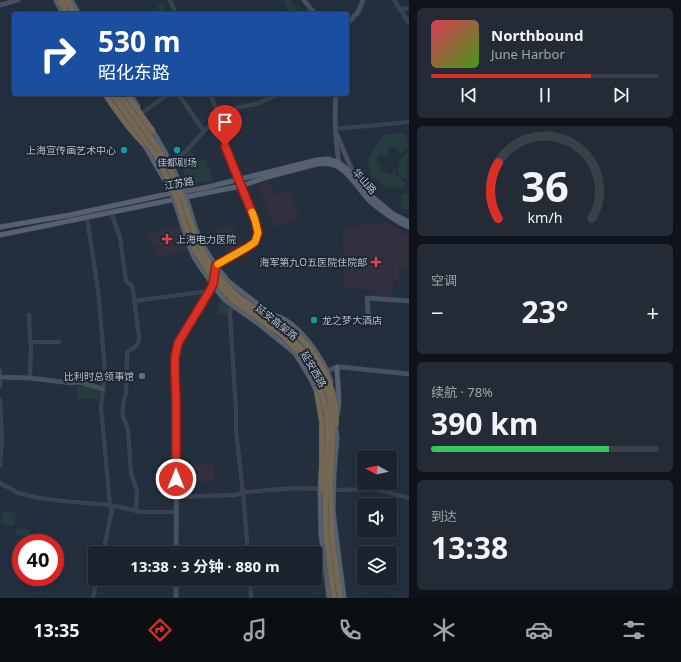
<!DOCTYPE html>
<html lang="zh">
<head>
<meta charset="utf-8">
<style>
  :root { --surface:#1b232e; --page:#242b36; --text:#f1f3f6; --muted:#a0a4aa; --line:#39404a; --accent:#d93025 }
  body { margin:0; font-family:"Noto Sans","Noto Sans SC",sans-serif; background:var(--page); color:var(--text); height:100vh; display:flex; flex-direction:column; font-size:15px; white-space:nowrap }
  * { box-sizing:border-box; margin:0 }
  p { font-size:13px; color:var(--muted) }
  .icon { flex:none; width:22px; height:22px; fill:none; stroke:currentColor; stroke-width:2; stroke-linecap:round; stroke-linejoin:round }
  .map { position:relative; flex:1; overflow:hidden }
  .panel { display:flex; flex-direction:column; gap:8px; padding:8px; background:#0f1319; width:272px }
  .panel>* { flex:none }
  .hud { position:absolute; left:12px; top:12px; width:337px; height:84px; border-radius:4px; box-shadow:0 2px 10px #0003,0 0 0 1px var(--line); background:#1a4fa0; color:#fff; overflow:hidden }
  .needle { width:26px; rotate:278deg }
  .tools { position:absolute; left:357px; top:450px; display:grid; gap:8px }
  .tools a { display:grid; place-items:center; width:40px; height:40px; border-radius:4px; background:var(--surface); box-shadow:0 2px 10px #0003,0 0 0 1px var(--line); font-size:20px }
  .speed { position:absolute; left:12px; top:534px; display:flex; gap:8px; font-size:20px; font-weight:700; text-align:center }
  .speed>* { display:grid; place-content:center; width:52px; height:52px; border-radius:50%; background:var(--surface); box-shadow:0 2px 10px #0003,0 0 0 1px var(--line); line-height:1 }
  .speed .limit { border:6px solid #d22; background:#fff; color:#111 }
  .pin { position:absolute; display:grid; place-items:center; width:34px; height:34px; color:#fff; margin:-41px -17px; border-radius:50% 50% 50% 0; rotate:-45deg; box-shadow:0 0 4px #0007 }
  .pin .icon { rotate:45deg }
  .me { position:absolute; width:44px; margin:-22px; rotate:0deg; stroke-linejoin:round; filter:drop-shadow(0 0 3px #0008) }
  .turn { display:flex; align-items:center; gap:14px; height:84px; padding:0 20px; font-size:18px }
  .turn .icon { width:52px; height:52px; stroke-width:2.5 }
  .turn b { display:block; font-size:28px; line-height:34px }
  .big { font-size:30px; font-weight:700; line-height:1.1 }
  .panel .card { flex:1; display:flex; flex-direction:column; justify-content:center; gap:6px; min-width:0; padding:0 14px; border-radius:6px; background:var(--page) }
  .panel .dial { align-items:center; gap:0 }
  .dial svg { height:104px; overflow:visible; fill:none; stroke:var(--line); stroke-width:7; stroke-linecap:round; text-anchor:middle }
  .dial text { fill:var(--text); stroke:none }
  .song { display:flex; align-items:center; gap:12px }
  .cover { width:48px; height:48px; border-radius:6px; background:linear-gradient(135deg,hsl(350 70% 55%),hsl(100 70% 35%)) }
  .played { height:4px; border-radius:2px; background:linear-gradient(90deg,var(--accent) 70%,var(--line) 70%) }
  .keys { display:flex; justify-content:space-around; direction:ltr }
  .heat { display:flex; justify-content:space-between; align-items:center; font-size:22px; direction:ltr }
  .charge { height:6px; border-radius:3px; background:linear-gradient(90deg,#34c759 78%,var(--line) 0) }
  .trip { position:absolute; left:88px; top:546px; width:234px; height:40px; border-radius:4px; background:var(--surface); box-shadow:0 2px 10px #0003,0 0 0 1px var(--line); font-weight:700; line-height:40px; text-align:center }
  .menu { display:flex; height:64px; justify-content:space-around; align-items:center; background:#0b0e12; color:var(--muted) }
  .menu .icon { width:28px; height:28px }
  .menu .on { color:var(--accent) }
  .menu b { font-size:18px; color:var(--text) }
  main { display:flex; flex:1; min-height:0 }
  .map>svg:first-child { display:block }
  .medical { fill:#32303f }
  .green { fill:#263c3f }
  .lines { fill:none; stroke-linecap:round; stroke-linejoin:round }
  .street-casing { stroke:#414a57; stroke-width:4 }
  .secondary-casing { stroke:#414a57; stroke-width:5 }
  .primary-casing { stroke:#414a57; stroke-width:5.5 }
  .highway-casing { stroke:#434c59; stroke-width:6 }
  .street { stroke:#38414e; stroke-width:3 }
  .secondary { stroke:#465061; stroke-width:4 }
  .primary { stroke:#56606e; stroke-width:4.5 }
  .highway { stroke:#746855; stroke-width:5.5 }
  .highway-bridge-casing { stroke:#434c59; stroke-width:6; stroke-linecap:butt }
  .highway-bridge { stroke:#746855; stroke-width:5.5 }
  .route-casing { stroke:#8d1f18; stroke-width:10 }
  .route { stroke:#d93025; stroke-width:7 }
  .slow { stroke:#f59e0b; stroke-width:7 }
  .culture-dot { fill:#0f9aa8; stroke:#1d2633; stroke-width:1.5 }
  .health-dot { fill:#e0444e; stroke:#1d2633; stroke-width:1.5 }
  .service-dot { fill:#5c6f8a; stroke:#1d2633; stroke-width:1.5 }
  .labels { text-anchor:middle; stroke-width:4; stroke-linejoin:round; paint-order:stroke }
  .poi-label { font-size:10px; fill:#b4bcc9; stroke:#1d2633; text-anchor:end }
  .street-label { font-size:10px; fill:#b4bcc9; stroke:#1d2633 }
</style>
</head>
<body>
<main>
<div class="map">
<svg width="409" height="598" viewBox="0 0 409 598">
  <rect width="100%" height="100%" fill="#242f3e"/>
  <path class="medical" d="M270,182l5,13 15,-5 9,27 -25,10 -16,-42z
    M387,222l22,13v33l-10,-1v13h-6l-1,18 -14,-2v-4l-4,-1v-1l-30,-3 -1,-59z
    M232,224l11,23 -16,7 -12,-23z
    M180,225l8,25 -24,7h-3l-3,-2 -2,-5v-5l-5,1 -2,-12z
    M201,463v2l12,-1 2,17 -33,2v-2h10v-16l-11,1v-2z"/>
  <path class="green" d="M285,0h6l10,14h-14l1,-3z
    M164,3l3,11h-7l-3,-8z
    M402,133c6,2 7,10 5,16 -2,2 -6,4 -8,5h-2l1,-5 -9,-2 -2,8 -7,-1 -3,5v5l4,1 -1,6 7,2 1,2h3l1,-1 2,-6 1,1v5l11,9 -1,3 -2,2 -11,-1 -4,1 -3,-1 -8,-7 -4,-3 -3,-4 -2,-13 13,-22 4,-3z
    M190,150l6,9 10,1 7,20 -21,4 -3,-1 -11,-22z
    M406,153l3,1 -3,12 1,11v2h-2l-7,-5c0,-8 2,-17 8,-21z
    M403,194l6,1v15l-10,-3v-1l1,-1h2v-9z
    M223,300l6,5v5l-1,4h-9l-2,-3 2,-4 1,-6z
    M77,386h7l15,5v8h-22z
    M3,512l13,1 -2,13 -13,-2z
    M17,529l13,1v7l-14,-2z"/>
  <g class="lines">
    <g class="street-casing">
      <path id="street" d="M170,0l6,14
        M394,0l15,23
        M400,10l9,-2
        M178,94l26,37
        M210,94l9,21
        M142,113l26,-19
        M214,121l41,98 3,14 -3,9 -7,5 -33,18
        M335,129l74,-7
        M171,164l16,-14 32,-35 17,-7 20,-4 24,-10
        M111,212l9,25 6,44 5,4 2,5 6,47c0,12 -7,9 -12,16l-1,41c-3,5 -4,18 -3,23 1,4 4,7 5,13l3,43 6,18 -1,20
        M87,218l11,72 6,69 1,14 -4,34 9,98 2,4 -9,44
        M134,301l68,-9 6,2
        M231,305l-1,9 6,96v21l7,62 5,60
        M29,315l1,25 1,2 -1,36
        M31,342h28
        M0,370v16
        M0,400l2,38 -2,27
        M0,483l18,10 21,5 25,3 46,4 31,7h35
        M334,490l41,-1 34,9
        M176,497l59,-2 11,-3 49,-4 27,1
        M250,579l1,19
        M93,598l4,-19"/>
    </g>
    <g class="secondary-casing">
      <path id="secondary" d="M304,0l11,14
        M0,5l18,-5
        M347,24l11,-12 5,-12
        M336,94c-2,24 -1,45 3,69
        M337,135l17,40
        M369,323l-2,-25 42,3
        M325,372l9,-4 7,-1 68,7
        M0,377l30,1 41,5 8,-1 24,7
        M176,553l1,-154 -2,-25v-16l3,-15 31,-51 4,-9
        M176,579v19"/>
    </g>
    <g class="primary-casing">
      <path id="primary" d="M56,0l7,14
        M71,0l8,14
        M130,94l8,13
        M151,128l14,24 13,27 8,18 9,30 9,20 11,18 14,17 44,34 4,5 16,14 15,16
        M142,141l30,52 18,55 5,11 20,29 10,12 34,24 36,29 17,28 5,12 1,2
        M0,227l70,-12 102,-22 32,-5 113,-28 10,-1 11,3 16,13 15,19 24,20 16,8
        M0,235l186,-38 55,-11 26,-9 50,-13c4,0 9,-1 13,0 18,3 29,28 42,39 11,9 24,19 37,24
        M276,316c23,7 49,44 55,66
        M337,367c0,16 4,33 0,48
        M335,422l2,16
        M337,436l-3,37 -1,38 11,87
        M320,486l1,48 8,64"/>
    </g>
    <g class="highway-casing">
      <path id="highway" d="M61,0l6,14
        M67,0l7,14
        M105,94c11,16 24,36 38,49
        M126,94l26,36
        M273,316l13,8
        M317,393l5,29v41
        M330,493l2,48 8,57"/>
    </g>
    <use href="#street" class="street"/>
    <use href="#secondary" class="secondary"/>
    <use href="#primary" class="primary"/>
    <use href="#highway" class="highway"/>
    <g class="highway-bridge-casing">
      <path id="highway-bridge" d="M112,94l45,63 19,39 9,28 10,25 14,23 9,12 15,16 49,35 14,14 11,14 7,13 8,19 5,19 1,28 -3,38 1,55 8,63
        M119,94c14,20 29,39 42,59 8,12 14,28 20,41 3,6 5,13 7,20 6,18 13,36 23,52 7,11 19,24 29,32 9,7 20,13 29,21 34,26 63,60 64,105 0,23 -2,46 -3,69
        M286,324c29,24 52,60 50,100
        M322,463l-1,19 1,7"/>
    </g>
    <use href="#highway-bridge" class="highway-bridge"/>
  </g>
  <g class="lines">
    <g class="route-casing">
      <path id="route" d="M176,479v-80l-1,-25v-16l3,-15 31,-51 4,-8 3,-19 32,-18 7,-5 3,-9 -3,-13 -30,-74"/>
    </g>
    <use href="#route" class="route"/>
    <path class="slow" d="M218,264l30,-17 7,-5 3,-9 -3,-13 -3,-8"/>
  </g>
  <g class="culture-dot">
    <circle cx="124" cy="150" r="4"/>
    <circle cx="177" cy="150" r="4"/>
    <circle cx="314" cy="320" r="4"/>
  </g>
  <g class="health-dot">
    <path d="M165 233h4v4h4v4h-4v4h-4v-4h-4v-4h4z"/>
    <path d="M374 256h4v4h4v4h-4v4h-4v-4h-4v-4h4z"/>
  </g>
  <circle class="service-dot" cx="142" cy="376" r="4"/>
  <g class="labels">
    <g class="poi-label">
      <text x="116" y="154">上海宣传画艺术中心</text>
      <text x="177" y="166" text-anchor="middle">佳都剧场</text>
      <text x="176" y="243" text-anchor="start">上海电力医院</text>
      <text x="367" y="266">海军第九O五医院住院部</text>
      <text x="322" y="324" text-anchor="start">龙之梦大酒店</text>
      <text x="134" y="380">比利时总领事馆</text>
    </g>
    <g class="street-label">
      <text transform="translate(365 181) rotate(48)" y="4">华山路</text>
      <text transform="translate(179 183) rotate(-10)" y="4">江苏路</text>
      <text transform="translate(277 322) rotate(39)" y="4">延安高架路</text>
      <text transform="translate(314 369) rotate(60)" y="4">延安西路</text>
    </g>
  </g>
</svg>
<div class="tools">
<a><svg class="needle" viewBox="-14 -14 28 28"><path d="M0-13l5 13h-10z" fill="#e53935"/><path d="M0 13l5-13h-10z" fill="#a0a4aa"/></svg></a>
<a><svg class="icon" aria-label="sound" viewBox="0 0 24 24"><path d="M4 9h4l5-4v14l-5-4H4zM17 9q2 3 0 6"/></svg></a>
<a><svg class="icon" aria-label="layers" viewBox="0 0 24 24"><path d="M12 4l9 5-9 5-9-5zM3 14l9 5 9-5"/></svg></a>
</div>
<div class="speed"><div class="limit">40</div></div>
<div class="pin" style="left:225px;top:146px;background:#d93025"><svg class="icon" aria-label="arrive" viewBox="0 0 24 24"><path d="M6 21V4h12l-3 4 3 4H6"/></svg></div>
<svg class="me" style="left:176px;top:479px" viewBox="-20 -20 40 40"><circle r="17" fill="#d93025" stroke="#fff" stroke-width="3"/><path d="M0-11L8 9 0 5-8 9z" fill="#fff"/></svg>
<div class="trip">13:38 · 3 分钟 · 880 m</div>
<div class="hud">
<div class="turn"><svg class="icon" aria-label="right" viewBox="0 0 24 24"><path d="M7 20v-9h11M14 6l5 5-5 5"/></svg><div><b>530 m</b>昭化东路</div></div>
</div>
</div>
<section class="panel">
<div class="card">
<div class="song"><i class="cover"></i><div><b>Northbound</b><p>June Harbor</p></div></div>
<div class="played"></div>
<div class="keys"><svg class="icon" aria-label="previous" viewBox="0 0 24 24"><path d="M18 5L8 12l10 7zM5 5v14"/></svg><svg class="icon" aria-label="pause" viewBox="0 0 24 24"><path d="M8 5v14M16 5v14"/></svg><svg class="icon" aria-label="next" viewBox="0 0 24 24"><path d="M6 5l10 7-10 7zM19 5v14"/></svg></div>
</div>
<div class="card dial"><svg viewBox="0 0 100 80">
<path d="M14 69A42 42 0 1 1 86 69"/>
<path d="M14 69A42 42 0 0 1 14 26" stroke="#d93025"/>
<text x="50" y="56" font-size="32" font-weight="700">36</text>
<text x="50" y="72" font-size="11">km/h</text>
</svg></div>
<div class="card"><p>空调</p>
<div class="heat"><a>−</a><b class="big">23°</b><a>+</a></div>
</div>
<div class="card"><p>续航 · 78%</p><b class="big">390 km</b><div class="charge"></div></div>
<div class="card"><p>到达</p><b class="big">13:38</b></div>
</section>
</main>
<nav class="menu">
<b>13:35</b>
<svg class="icon on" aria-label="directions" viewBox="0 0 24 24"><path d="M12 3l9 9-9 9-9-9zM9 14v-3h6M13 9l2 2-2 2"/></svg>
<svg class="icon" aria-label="music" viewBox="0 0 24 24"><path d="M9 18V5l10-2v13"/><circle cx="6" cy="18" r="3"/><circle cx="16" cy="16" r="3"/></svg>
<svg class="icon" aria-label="phone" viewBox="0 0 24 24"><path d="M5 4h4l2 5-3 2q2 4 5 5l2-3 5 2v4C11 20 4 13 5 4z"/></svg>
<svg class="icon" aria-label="climate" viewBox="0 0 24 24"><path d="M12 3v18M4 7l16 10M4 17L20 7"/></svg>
<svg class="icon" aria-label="car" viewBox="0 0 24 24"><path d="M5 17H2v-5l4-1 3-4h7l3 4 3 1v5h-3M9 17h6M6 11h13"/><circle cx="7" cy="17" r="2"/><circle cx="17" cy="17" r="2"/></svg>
<svg class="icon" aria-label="filters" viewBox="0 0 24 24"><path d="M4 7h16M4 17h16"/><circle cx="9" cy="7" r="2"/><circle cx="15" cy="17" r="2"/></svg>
</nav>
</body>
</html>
